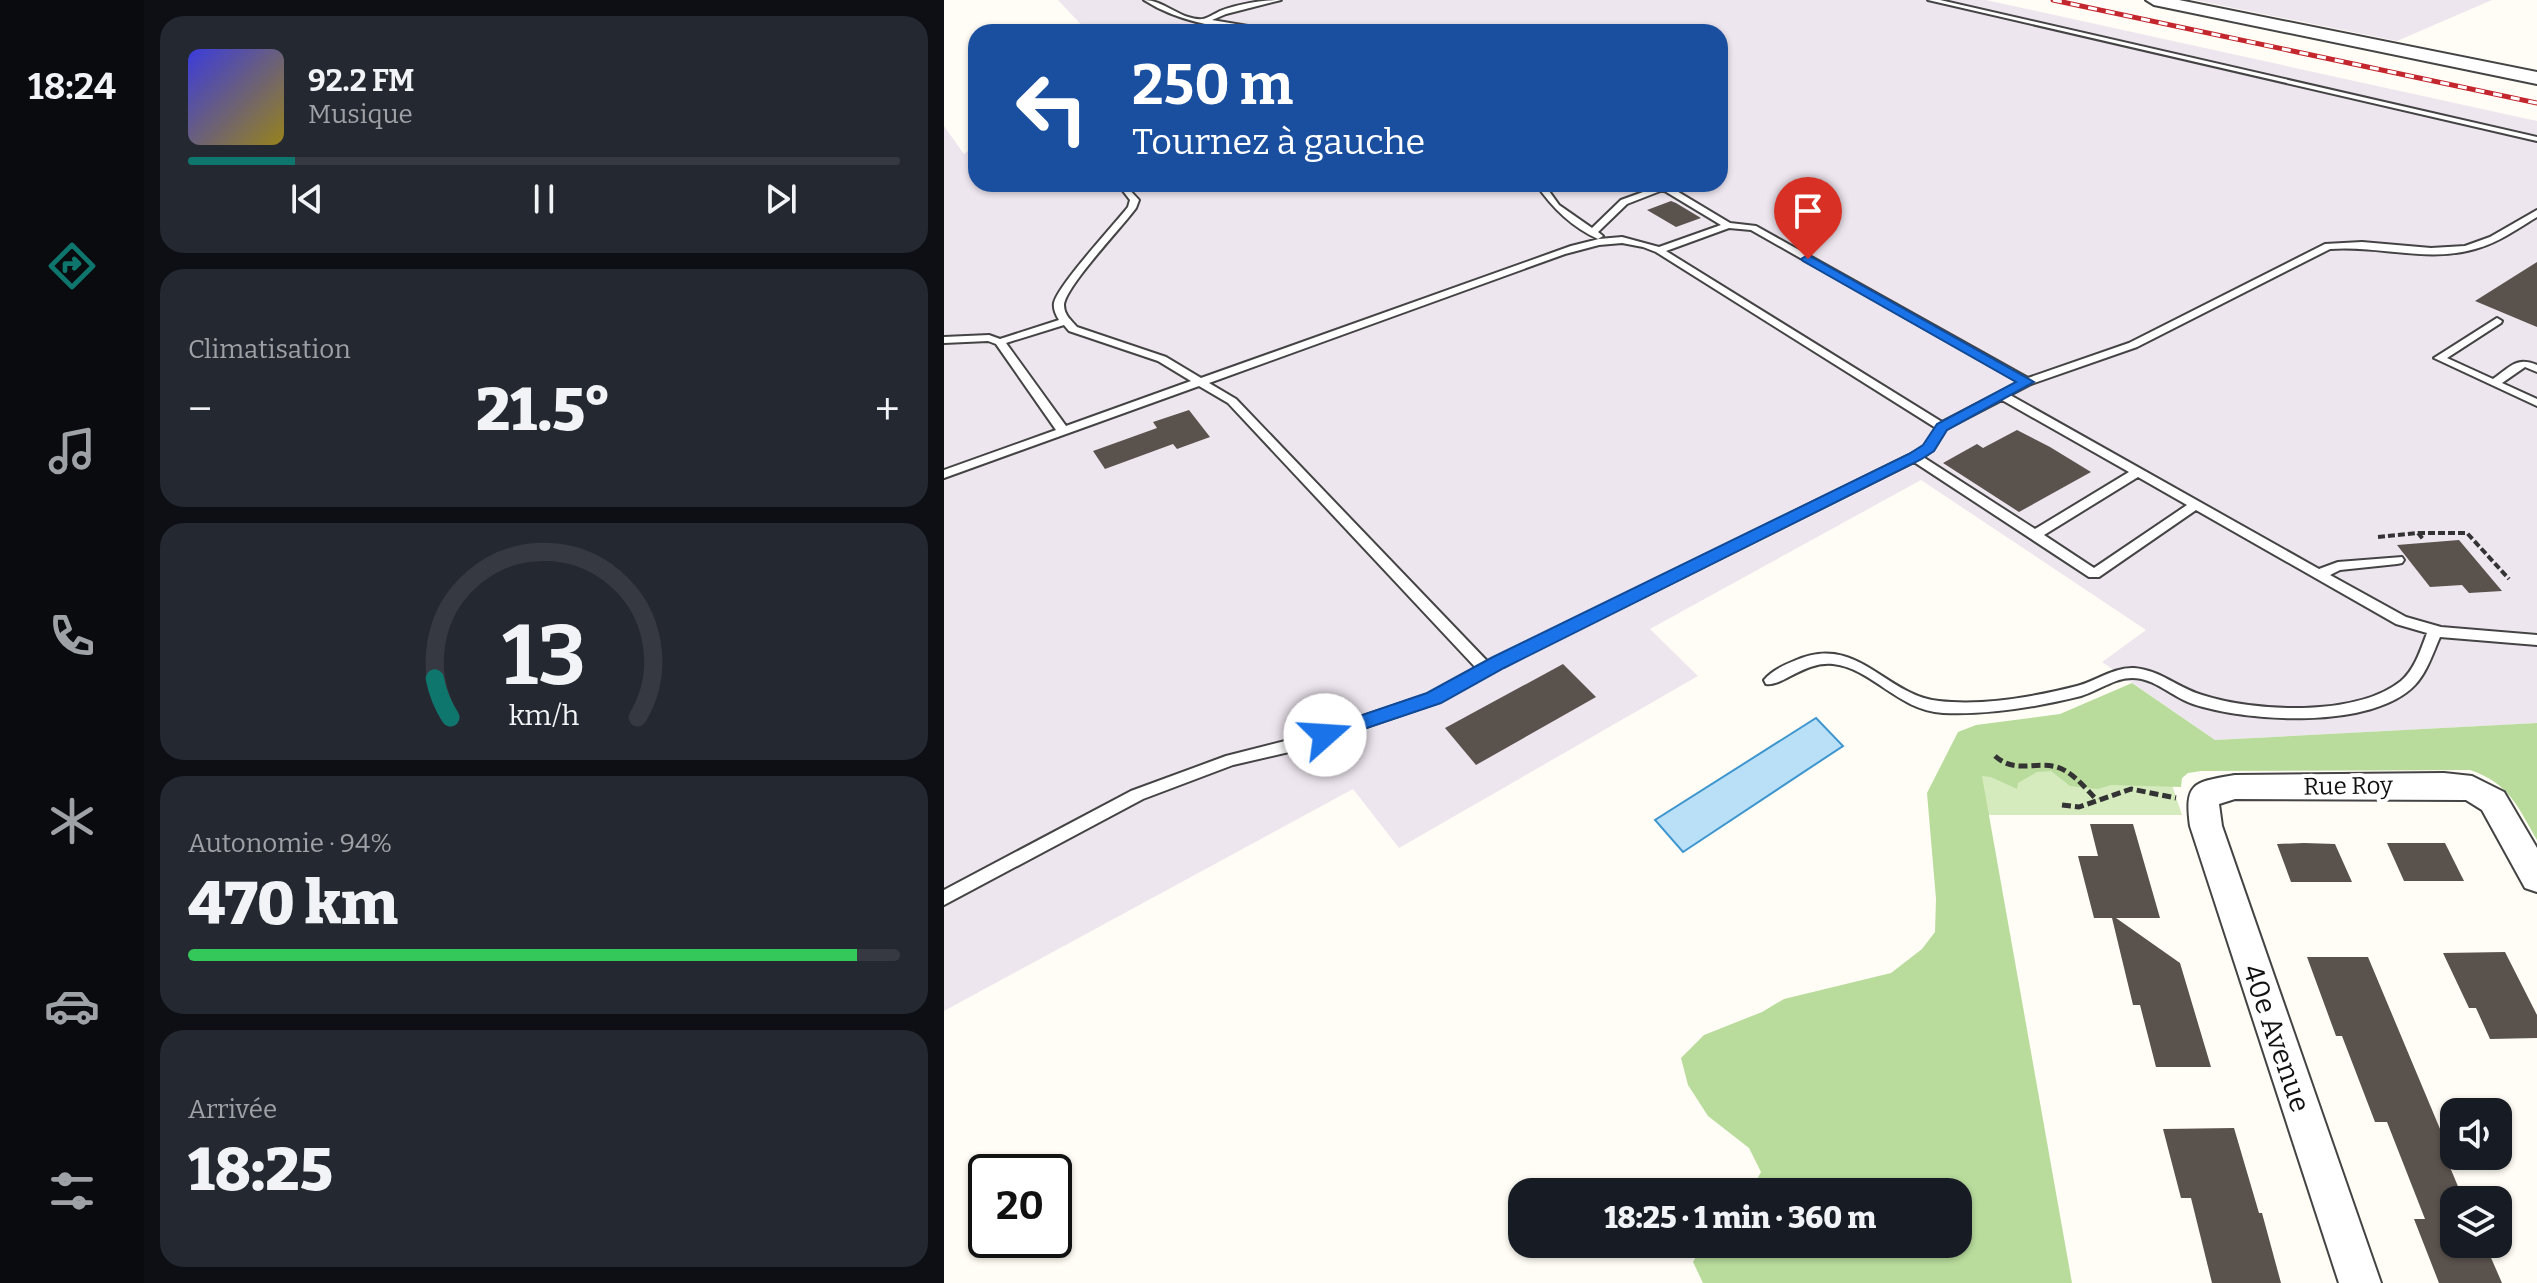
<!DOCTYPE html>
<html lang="fr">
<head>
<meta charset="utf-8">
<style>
  :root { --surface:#171b24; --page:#242831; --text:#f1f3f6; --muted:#9ea1a6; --line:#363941; --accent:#0f766e }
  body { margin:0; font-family:Bitter,serif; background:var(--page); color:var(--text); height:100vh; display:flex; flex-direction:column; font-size:30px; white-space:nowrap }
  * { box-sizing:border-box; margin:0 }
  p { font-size:26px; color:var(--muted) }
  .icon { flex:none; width:44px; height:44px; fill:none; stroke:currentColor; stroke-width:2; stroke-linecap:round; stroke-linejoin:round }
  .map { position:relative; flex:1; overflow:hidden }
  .panel { display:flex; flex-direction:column; gap:16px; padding:16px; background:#0d0f14; width:800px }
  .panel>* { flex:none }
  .banner { position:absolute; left:24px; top:24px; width:760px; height:168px; border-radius:24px; box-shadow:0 2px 6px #0004; background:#1a4fa0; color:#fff; overflow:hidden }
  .tools { position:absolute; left:1496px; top:1098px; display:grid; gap:16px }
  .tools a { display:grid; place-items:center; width:72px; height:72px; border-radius:16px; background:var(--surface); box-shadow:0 2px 6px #0004; font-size:40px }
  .speed { position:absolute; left:24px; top:1154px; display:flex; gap:16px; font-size:40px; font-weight:700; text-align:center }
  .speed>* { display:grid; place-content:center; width:104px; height:104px; border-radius:50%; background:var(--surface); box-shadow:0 2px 6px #0004; line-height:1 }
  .speed .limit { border:4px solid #111; border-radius:12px; background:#fff; color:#111 }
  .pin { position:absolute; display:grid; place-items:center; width:68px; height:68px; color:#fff; margin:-82px -34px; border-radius:50% 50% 50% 0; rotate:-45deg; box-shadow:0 0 8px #0007 }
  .pin .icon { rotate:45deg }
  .me { position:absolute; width:88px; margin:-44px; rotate:71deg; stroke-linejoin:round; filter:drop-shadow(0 0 6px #0008) }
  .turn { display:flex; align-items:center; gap:28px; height:168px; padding:0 32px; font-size:36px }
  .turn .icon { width:104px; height:104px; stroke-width:2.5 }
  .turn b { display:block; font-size:56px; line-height:68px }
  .big { font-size:60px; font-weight:800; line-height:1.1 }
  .panel .tile { flex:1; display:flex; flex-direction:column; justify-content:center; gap:12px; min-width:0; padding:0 28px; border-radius:24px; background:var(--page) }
  .panel .dial { align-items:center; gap:0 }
  .dial svg { height:208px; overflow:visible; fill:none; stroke:var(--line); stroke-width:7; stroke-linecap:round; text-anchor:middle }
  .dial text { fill:var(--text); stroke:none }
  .song { display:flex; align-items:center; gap:24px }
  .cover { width:96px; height:96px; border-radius:12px; background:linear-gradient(135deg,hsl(240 70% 55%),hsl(50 70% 35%)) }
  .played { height:8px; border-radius:4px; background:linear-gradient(90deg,var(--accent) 15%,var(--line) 15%) }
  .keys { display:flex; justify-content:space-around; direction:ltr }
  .heat { display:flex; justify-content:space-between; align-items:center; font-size:44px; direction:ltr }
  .charge { height:12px; border-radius:6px; background:linear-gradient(90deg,#34c759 94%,var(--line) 0) }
  .trip { position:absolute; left:564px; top:1178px; width:464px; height:80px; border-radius:24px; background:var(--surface); box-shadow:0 2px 6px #0004; font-weight:800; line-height:80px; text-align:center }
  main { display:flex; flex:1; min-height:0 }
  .dock { display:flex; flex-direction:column; width:144px; justify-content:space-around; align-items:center; background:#090b0e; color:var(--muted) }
  .dock .icon { width:56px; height:56px }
  .dock .current { color:var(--accent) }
  .dock b { font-size:36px; color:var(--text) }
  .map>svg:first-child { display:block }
  .industrial { fill:#eee6ef }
  .green { fill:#d5ebbd }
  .forest { fill:#b9dc9c }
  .water { fill:#b9e0f7; stroke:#3f96cf; stroke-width:2 }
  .building { fill:#5a524d }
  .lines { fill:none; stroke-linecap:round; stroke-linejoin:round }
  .service-casing { stroke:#444; stroke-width:4 }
  .minor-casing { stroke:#444; stroke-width:4 }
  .tertiary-casing { stroke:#444; stroke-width:4 }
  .path-far1 { stroke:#333; stroke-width:4; stroke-dasharray:7 3; stroke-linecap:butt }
  .path { stroke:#333; stroke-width:5; stroke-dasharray:9 4; stroke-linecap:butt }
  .service { fill:#fff; fill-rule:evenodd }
  .minor { fill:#fff; fill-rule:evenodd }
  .tertiary { fill:#fff; fill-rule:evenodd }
  .rail-casing { stroke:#c4262e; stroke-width:5 }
  .rail { stroke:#fff; stroke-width:3; stroke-dasharray:9; stroke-linecap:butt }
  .route { fill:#1a73e8; stroke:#114b97; stroke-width:2 }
  .labels { text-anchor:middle; stroke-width:8; stroke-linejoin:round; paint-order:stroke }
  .street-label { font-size:24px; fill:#111; stroke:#fff }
  .near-street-label { font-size:28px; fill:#111; stroke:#fff }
</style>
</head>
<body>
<main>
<nav class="dock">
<b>18:24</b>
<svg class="icon current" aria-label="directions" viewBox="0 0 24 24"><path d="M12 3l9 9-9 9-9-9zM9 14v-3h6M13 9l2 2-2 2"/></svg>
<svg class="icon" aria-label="music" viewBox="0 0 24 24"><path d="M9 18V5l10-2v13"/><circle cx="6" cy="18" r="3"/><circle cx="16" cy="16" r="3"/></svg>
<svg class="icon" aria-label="phone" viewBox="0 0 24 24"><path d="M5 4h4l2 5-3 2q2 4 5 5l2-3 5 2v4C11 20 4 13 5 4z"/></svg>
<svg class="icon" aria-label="climate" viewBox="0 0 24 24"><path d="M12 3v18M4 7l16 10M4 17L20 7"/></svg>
<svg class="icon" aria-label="car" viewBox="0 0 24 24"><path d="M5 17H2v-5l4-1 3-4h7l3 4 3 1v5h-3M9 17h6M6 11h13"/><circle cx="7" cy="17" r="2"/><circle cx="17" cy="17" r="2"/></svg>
<svg class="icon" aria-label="filters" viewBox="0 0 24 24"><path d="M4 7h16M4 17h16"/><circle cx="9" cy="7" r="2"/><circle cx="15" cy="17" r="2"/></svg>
</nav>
<section class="panel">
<div class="tile">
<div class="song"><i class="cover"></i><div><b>92.2 FM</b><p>Musique</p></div></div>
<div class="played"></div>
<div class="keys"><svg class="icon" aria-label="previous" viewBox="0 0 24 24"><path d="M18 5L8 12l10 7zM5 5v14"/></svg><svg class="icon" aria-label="pause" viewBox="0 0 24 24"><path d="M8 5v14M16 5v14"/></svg><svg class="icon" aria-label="next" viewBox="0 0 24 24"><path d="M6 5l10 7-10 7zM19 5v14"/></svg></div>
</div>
<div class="tile"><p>Climatisation</p>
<div class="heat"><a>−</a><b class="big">21.5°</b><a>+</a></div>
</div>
<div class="tile dial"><svg viewBox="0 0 100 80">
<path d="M14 69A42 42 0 1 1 86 69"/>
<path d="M14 69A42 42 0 0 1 8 54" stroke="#0f766e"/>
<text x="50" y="56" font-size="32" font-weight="700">13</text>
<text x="50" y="72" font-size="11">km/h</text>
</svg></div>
<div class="tile"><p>Autonomie · 94%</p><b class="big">470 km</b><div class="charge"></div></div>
<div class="tile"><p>Arrivée</p><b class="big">18:25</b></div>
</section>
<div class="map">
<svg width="1593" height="1283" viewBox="0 0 1593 1283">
  <rect width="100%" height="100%" fill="#fffdf5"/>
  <path class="industrial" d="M114,0h928l551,121v602l-322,17 -113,-78 44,-32 -225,-150 -271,149 48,47 -299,172 -46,-59 -409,222v-885l20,28 12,-9v39h744v-152h-632z
    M1250,0h298l-95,41z"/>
  <path class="green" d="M1214,743l24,72h-194l-12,-71z"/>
  <path class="forest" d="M1188,683l83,57 322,-17v117c-19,-33 -28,-57 -67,-70l-269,1 -13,2 -6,5 -1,9 -70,-2 -13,4 -28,-3 -19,-15 -14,1 -19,11 -1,6 -26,-12 -9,-1 90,507h-369l-10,-21 10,-18h255v-52h-208l11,-20 -12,-24 -41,-32 -20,-31 -7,-27 23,-23 58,-23 22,-13 107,-26 31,-24 13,-17 1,-33 -9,-106 31,-61 18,-7 84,-11z"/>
  <path class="water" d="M872,718l27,28 -160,106 -28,-32z"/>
  <path class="building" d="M727,201l5,2 25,15 -25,9 -29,-17z
    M1593,262v65l-62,-26z
    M245,410l21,27 -33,12 -4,-5 -68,25 -12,-18 64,-23 -4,-6z
    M1073,430l33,17 41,25 -72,40 -76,-49 34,-19 6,4z
    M1515,540l43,51 -33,2 -7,-8 -32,2 -33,-42z
    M619,664l33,33 -120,68 -31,-37z
    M1146,824h43l27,94h-44l64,45 31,104h-55l-16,-62h-7l-21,-87h-18l-16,-62h20z
    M1360,843l31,1 17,38h-61l-14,-38z
    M1443,843h58l19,38h-60z
    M1561,952l32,63v23l-47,1 -14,-31h-7l-26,-55z
    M1363,957h61l80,191h-6l20,48h-8v48h31l17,39h-63l-25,-64h11l-38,-97h-12l-33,-86h-6z
    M1290,1128l25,85h3l19,70h-69l-21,-85h-10l-18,-69z"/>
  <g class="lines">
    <g class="service-casing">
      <path id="service" d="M200,0c20,0 38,21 59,19 5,-1 11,-5 17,-8 18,-7 42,-11 61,-11l-55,14 -14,6 72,12c-46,0 -101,-7 -140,-32z
        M984,0h12l597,137v4z
        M180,184l15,16 -3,8c-13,18 -71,79 -72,97 0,10 7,15 13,22l89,30 35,21 370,-132 28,-7 23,-2 37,10 62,-22 -58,-35 -36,14 -29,28 5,4 -5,3c-26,-12 -46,-31 -62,-55h8l15,21 33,23 29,-28 36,-13 -2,-3h10l65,39 26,3 272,152 101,-35 196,-99 37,-2 69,6 34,-2 25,-9 47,-27v7c-20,12 -39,26 -62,32 -47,14 -97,-4 -145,0l-193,98 -106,37 -21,11 309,174 19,-7 64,-5 2,3 -2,3 -5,1 -57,6 -10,5 76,42 35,10 96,8v10l-97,-8c-7,16 -13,35 -25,48 -43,45 -168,37 -222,19 -21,-7 -38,-26 -61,-26 -18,0 -34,13 -51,18 -44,11 -93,19 -138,17 -46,-3 -71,-45 -110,-49 -29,-3 -51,23 -67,20l-2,-4c7,-9 20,-15 30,-19 63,-29 90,34 145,40 44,5 95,-4 138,-15 19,-5 37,-19 57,-18 26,2 44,20 68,27 52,17 154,22 199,-14 14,-12 20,-32 26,-48l-31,-9 -200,-114 -97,67h-10l-175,-115 -412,205 -63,35 -137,47 -69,16 -90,34 -199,106v-15l187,-99 95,-35 75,-19 128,-43 47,-26 -248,-265 -29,-17 -255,92v-8l112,-40 -60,-86 -8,-3 -44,2v-6l45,-2 11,4 59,-19c-3,-5 -6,-11 -5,-17 4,-18 60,-78 74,-96l2,-7 -10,-13zM785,228l22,2 268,152 -77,40 -276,-171zM678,243l21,4 13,5 280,176 -11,18 -14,8 -423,208 -252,-263 -27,-16 356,-129 34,-9zM120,325l5,6 89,30 33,20 -125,45 -60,-83zM1058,400l127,72 -94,57 -112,-72 10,-7 13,-21zM1194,477l49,28 -93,63 -50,-33z
        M1553,318l5,3 -1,2 -54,35 46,21c17,-12 24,-23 44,-14v7l-12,-5 -23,16 35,16v7l-103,-48z"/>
    </g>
    <g class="minor-casing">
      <path id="minor" d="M1500,773l28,3 32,16 33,56v44l-12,-4 -43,-78 -16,-10 -231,-1 -16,5 3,22 159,457h-42l-149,-457c-6,-44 4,-44 45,-51z"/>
    </g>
    <g class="tertiary-casing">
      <path id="tertiary" d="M1202,0h33l358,72v12l-383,-79z"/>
    </g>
    <path class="path-far1" d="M1474,533h49l42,46
      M1434,537l40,-4 5,6"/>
    <path class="path" d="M1051,756c20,18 39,5 62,11 16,5 28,21 40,33
      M1118,805l17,2 52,-18 45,9"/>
    <use href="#service" class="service"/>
    <use href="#minor" class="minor"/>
    <use href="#tertiary" class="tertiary"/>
    <g class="rail-casing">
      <path id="rail" d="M1109,0l484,103"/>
    </g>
    <use href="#rail" class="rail"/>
  </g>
  <path class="route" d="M864,255l226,127 -87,48 -13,21 -14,9 -416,208 -63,35 -116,39 -7,-2 -3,-5 3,-5 109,-37 64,-35 418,-204 14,-9 14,-21 79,-42 -213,-121 -2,-2z"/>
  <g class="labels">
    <g class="street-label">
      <text transform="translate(1404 786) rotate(-1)" y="8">Rue Roy</text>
    </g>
    <g class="near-street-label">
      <text transform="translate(1333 1038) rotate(71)" y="10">40e Avenue</text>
    </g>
  </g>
</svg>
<div class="tools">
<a><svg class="icon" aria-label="sound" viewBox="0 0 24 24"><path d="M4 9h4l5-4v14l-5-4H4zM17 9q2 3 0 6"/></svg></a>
<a><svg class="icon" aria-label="layers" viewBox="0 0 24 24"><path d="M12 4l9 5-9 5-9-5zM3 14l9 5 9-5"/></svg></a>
</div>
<div class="speed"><div class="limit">20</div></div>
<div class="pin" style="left:864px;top:259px;background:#d93025"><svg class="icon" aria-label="arrive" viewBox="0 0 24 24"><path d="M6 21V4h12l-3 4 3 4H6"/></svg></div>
<svg class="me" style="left:381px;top:735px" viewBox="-20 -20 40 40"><circle r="19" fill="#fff"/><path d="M0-13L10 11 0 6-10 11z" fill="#1a73e8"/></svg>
<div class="trip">18:25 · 1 min · 360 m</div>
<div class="banner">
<div class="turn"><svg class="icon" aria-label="left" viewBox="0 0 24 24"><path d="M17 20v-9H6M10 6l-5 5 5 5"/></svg><div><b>250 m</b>Tournez à gauche</div></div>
</div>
</div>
</main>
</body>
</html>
